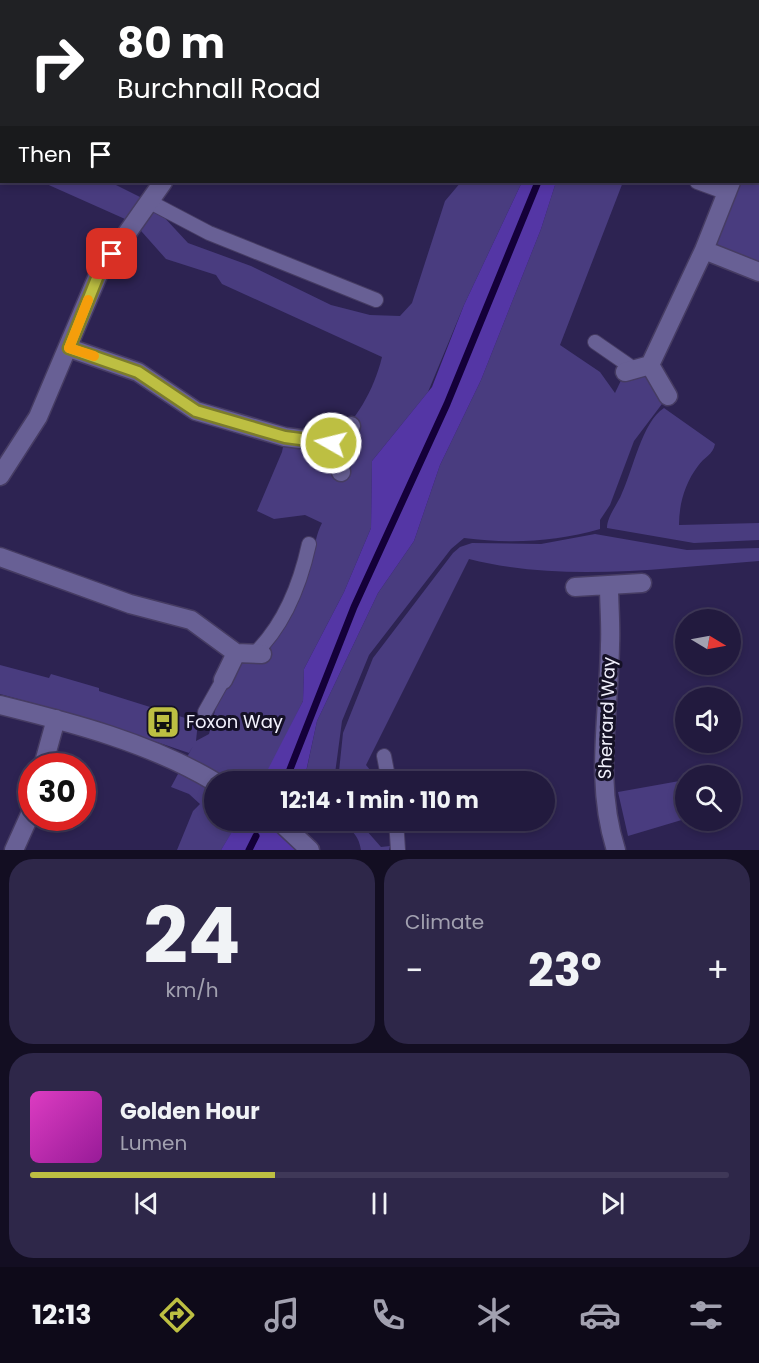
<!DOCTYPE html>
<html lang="en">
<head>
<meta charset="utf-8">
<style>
  :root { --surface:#221a3e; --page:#2e2749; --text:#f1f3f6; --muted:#a2a1b0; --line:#3f3858; --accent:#bdbf42 }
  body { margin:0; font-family:Poppins,sans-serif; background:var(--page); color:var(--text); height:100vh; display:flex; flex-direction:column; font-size:22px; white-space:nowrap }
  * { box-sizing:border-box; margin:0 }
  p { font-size:20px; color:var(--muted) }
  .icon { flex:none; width:33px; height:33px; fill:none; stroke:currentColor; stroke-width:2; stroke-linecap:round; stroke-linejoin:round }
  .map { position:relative; height:850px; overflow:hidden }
  .panel { display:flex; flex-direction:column; gap:9px; padding:9px; background:#130e22; flex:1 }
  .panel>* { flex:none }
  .hud { position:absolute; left:0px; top:0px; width:759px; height:183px; box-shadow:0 3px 9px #0003,0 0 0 2px var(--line); background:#202124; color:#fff; overflow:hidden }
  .needle { width:39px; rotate:100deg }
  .controls { position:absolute; left:675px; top:609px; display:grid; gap:12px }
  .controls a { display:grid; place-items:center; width:66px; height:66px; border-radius:50%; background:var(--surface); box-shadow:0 3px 9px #0003,0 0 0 2px var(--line); font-size:30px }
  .speed { position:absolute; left:18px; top:753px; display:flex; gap:12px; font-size:30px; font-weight:700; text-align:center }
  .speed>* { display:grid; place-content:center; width:78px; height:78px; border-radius:50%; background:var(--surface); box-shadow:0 3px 9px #0003,0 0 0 2px var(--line); line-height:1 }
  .speed .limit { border:9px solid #d22; background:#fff; color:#111 }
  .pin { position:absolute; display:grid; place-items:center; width:51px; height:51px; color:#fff; margin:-26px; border-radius:12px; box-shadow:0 3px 9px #0006 }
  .me { position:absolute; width:66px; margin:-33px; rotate:278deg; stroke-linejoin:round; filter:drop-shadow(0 0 4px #0008) }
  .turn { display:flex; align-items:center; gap:21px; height:126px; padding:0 18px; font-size:27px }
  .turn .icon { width:78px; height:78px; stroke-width:2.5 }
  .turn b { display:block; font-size:42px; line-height:51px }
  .then { display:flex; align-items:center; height:57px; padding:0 18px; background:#0003; gap:12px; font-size:22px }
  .big { font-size:45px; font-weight:700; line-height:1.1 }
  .panel .tile { flex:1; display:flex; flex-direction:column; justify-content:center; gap:9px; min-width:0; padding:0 21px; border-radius:24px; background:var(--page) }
  .panel .dial { align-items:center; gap:0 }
  .dial b { font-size:78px; line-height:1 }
  .song { display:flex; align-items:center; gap:18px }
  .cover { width:72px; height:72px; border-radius:9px; background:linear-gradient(135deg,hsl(310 70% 55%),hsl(300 70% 35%)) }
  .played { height:6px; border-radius:3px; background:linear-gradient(90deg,var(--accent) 35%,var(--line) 35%) }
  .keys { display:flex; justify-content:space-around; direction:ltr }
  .heat { display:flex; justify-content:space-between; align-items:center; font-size:33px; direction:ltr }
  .panel .tiles { flex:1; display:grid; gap:9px; grid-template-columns:1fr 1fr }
  .tile:last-child { grid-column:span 2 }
  .trip { position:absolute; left:204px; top:771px; width:351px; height:60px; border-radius:30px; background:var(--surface); box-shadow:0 3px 9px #0003,0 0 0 2px var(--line); font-weight:700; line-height:60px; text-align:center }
  .tabs { display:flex; height:96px; justify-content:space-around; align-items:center; background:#0e0a19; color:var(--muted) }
  .tabs .icon { width:42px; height:42px }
  .tabs .active { color:var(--accent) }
  .tabs b { font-size:27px; color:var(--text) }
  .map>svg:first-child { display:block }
  .green { fill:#493c7f }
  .forest { fill:#5436a5 }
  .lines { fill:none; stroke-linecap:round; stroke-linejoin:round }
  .stream { stroke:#140039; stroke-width:7 }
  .lane-casing { stroke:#463c63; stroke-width:16 }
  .street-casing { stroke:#463c63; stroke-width:21 }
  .lane { stroke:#686095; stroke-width:14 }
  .street { stroke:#686095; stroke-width:18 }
  .route-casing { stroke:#7b7c2b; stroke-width:15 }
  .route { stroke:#bdbf42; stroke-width:10 }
  .slow { stroke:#f59e0b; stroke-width:10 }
  .labels { text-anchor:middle; stroke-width:6; stroke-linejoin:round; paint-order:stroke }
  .street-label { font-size:18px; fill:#f2f1fd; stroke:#151126 }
  .poi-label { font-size:18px; fill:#f2f1fd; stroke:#151126; text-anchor:start }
</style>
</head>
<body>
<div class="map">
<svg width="759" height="850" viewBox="0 0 759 850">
  <rect width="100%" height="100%" fill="#2d2352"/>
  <path class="green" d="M758,131h1v141l-55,-22 27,-68h27z
    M42,182l70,1 38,19 38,41 63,23 80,39 39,10 30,1 12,-13 33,-102 16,-19h61l-58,123 -36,87 -56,69 -1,67 -27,64 -40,77 -1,32 -35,71 -6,9 -48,1v38l25,1 -18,29h-44l16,-39 7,-7 -11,-10 -18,-7 22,-41 -4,7 -106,-36 -83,-23v-29l49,13 2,-4 48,14v3l99,31 -2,19 13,-7 14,-54 13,-27 26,1c25,-20 41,-65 50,-95 3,-13 4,-25 10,-36l-17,-8 -31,4 -17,-8 25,-59 3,-15 46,6c25,-22 43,-53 51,-86l-160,-73 -6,-9 -50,-16 -32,-36z
    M556,182h67l-63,163 40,27 15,21 10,-21 25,-7 18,31 -34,45 -24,64 -10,15v9c-45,13 -90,15 -136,9l-13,11 -82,106 -27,66 -8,60 -30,1 13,-61 61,-128 36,-52 26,-76 41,-85 60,-151z
    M664,408l51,36c-2,11 -11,13 -17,22 -13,17 -19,38 -19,59l80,-2v17l-65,3 -87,-15c0,-12 11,-24 15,-35 11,-23 20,-71 42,-85z
    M595,534l92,16 72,-2v13c-96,7 -196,22 -290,-2l-103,206 13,16h-41l5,-48 30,-75 80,-105 7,-6 12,-4 69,1z
    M685,780v39l-57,17 -10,-44z
    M320,821h48l-2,9 15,17 9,-1 -1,4h-28c-2,-13 -8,-20 -19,-26l-11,9z"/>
  <path class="forest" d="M522,182h34l-15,47 -60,151 -41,85 -26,76 -36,52 -61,128 -13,60h-42l41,-80 1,-32 40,-77 27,-64 1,-67 60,-74 32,-82z
    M239,820l48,1 23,29h-89z"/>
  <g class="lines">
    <path class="stream" d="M618,2l1,-2
      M285,782l69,-175 93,-203 91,-222
      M249,850l7,-14"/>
    <g class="lane-casing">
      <path id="lane" d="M477,2v-2
        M758,90h1
        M0,167l2,1
        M697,182l30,11
        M150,202l59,31 167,67
        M595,342l39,27
        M253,655c31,-29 47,-70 56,-111
        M205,712l18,-32
        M384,756l5,26
        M396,820l2,30"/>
    </g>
    <g class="street-casing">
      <path id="street" d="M23,0v2
        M252,2l1,-2
        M758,116l1,-3
        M758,131h1
        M704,250l55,22
        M69,348l69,24 58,39 89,26 46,6
        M650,365l54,-115 27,-68
        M625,372l25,-7 18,31
        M341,472l-10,-29 20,-17
        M0,476l38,-59 61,-144 64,-91
        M0,557l130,47 61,16 45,33
        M609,585c0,20 2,40 1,60 -1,69 -16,137 6,205
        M575,587l67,-4
        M223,680l13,-27 26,1
        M0,705c73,18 150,38 215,77
        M43,766l13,-47
        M278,820l32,30
        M14,850l18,-40"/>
    </g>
    <use href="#lane" class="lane"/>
    <use href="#street" class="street"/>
  </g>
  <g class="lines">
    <g class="route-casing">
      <path id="route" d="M112,254l-13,19 -30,75 69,24 58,39 89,26 46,6"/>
    </g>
    <use href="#route" class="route"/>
    <path class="slow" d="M88,300l-19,48 25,8"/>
  </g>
  <defs>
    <g id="bus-square" transform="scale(1.725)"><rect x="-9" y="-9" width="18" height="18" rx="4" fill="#bdbf42" stroke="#151126"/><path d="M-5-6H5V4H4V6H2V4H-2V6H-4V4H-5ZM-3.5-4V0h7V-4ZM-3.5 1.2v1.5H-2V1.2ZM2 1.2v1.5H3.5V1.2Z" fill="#111"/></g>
  </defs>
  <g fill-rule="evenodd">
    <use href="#bus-square" x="163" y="722"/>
  </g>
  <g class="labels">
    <g class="street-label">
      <text transform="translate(607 718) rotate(-88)" y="6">Sherrard Way</text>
    </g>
    <g class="poi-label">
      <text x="186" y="728">Foxon Way</text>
    </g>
  </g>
</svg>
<div class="controls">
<a><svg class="needle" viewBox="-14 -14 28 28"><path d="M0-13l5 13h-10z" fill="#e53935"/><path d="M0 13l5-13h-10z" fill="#a2a1b0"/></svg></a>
<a><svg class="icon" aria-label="sound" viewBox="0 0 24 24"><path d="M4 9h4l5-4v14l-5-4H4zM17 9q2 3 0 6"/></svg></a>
<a><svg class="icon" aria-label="search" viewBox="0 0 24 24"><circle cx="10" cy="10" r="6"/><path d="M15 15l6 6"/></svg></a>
</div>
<div class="speed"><div class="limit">30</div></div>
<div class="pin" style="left:112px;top:254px;background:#d93025"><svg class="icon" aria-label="arrive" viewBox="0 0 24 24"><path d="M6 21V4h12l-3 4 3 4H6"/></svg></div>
<svg class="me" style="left:331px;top:443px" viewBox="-20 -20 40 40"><circle r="17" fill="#bdbf42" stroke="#fff" stroke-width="3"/><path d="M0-11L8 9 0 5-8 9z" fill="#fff"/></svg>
<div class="trip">12:14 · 1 min · 110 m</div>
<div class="hud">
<div class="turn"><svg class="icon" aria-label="right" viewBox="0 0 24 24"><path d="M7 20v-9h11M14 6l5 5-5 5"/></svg><div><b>80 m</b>Burchnall Road</div></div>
<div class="then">Then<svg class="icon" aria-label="arrive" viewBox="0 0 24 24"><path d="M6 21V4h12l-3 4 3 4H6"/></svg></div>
</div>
</div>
<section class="panel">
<div class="tiles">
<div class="tile dial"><b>24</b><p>km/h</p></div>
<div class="tile"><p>Climate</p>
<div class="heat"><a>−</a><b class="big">23°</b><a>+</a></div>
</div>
<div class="tile">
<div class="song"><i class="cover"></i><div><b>Golden Hour</b><p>Lumen</p></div></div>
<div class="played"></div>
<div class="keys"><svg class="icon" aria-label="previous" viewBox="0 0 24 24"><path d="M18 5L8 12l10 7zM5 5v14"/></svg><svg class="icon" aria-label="pause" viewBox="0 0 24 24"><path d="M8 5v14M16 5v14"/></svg><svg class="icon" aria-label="next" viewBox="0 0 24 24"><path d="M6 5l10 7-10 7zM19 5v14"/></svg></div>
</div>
</div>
</section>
<nav class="tabs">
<b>12:13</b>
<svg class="icon active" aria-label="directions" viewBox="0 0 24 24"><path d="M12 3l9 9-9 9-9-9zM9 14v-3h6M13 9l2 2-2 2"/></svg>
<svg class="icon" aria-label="music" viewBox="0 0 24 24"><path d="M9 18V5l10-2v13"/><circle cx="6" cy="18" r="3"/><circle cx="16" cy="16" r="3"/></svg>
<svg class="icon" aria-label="phone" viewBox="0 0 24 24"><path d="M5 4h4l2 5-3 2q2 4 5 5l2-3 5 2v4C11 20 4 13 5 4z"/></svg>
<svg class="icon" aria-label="climate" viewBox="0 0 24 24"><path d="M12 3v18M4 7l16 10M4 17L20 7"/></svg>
<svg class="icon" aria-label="car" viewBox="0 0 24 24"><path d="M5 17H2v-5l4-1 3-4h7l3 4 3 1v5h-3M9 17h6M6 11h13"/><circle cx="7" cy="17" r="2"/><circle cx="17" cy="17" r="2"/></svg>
<svg class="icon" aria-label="filters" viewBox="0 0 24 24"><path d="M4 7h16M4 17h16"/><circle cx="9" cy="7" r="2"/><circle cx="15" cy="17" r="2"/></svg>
</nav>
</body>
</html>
